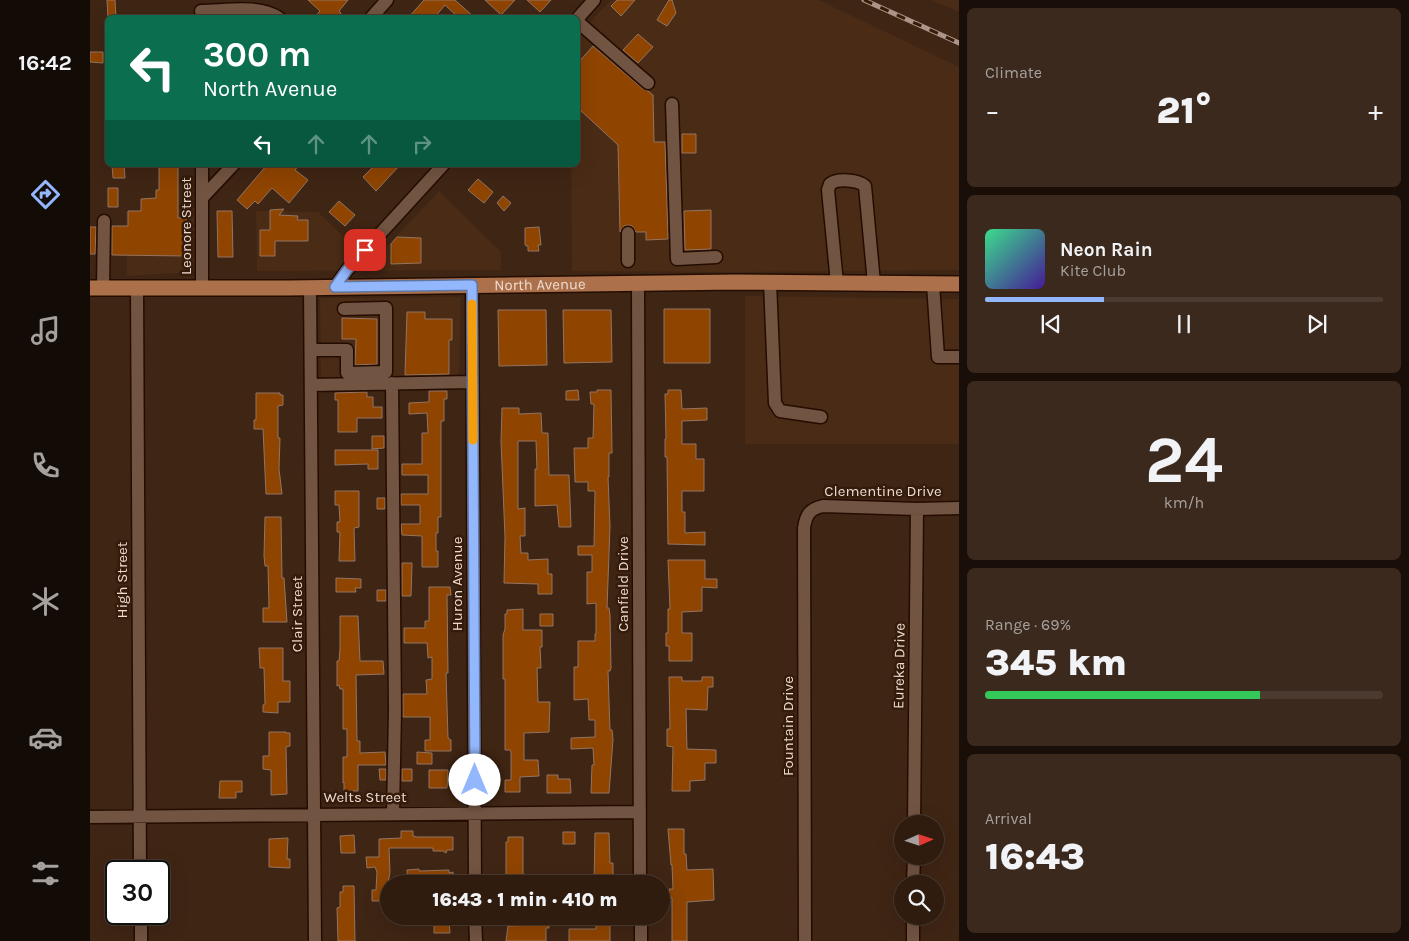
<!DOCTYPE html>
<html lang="en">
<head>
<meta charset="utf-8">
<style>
  :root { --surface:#2f1c0f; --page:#3b291d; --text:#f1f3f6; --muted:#a7a19e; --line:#4a3a2f; --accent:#93b7fd }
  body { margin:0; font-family:Karla,sans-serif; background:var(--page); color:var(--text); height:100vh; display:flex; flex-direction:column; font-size:19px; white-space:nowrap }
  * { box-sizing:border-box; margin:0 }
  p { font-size:16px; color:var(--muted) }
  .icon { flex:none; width:28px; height:28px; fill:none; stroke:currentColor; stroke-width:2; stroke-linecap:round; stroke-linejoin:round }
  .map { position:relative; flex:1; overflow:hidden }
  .drawer { display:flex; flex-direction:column; gap:8px; padding:8px; background:#1a0f08; width:450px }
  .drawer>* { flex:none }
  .guide { position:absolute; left:15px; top:15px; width:475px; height:152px; border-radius:8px; box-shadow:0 5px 20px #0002,0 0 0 1px var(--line); background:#0b6e4f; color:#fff; overflow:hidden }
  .needle { width:32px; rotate:87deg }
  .tools { position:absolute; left:804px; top:815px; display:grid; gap:10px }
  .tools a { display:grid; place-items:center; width:50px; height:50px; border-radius:50%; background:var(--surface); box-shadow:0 5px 20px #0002,0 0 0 1px var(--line); font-size:25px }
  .speed { position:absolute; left:15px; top:860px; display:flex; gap:10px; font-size:25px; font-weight:700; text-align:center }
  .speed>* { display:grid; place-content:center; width:65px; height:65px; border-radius:50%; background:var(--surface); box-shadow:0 5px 20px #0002,0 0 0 1px var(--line); line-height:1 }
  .speed .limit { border:2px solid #111; border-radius:8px; background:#fff; color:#111 }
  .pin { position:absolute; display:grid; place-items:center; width:42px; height:42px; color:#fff; margin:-21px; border-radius:10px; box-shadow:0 2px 8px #0006 }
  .me { position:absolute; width:55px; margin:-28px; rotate:0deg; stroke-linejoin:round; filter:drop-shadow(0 0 4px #0008) }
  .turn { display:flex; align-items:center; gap:18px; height:105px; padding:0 15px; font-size:22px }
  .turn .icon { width:65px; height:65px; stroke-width:2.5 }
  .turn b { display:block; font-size:35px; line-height:42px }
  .lanes { display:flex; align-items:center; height:48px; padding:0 15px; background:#0003; justify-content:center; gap:25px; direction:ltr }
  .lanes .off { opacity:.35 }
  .big { font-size:38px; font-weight:800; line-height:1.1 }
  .drawer .widget { flex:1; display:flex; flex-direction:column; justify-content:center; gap:8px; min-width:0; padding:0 18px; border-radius:8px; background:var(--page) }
  .drawer .dial { align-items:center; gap:0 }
  .dial b { font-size:65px; line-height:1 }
  .song { display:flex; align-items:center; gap:15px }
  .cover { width:60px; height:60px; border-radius:8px; background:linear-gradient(135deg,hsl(150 70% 55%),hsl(260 70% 35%)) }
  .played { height:5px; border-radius:2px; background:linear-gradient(90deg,var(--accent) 30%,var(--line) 30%) }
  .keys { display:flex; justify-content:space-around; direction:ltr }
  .heat { display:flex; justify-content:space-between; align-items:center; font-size:28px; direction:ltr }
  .charge { height:8px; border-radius:4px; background:linear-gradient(90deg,#34c759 69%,var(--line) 0) }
  .trip { position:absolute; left:290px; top:875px; width:290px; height:50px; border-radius:25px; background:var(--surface); box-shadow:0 5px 20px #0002,0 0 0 1px var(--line); font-weight:800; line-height:50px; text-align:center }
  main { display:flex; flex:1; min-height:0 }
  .tab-bar { display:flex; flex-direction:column; width:90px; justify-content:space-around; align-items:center; background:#130b06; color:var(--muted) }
  .tab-bar .icon { width:35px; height:35px }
  .tab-bar .on { color:var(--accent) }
  .tab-bar b { font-size:22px; color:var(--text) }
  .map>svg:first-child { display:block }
  .built { fill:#4a2b15 }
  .building { fill:#8f4400; stroke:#947562 }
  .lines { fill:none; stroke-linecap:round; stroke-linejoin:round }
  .minor-casing { stroke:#240d00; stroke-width:15 }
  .major-casing { stroke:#240d00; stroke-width:18 }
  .minor { stroke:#725442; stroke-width:12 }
  .major { stroke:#ac704a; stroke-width:15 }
  .rail-casing { stroke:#aa9588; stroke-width:5 }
  .rail { stroke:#341b0a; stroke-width:3; stroke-dasharray:9; stroke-linecap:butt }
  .route-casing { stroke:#6077a4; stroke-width:12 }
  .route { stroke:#93b7fd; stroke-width:9 }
  .slow { stroke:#f59e0b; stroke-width:9 }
  .labels { text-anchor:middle; stroke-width:5; stroke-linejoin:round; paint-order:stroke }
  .street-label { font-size:15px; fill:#eddbd1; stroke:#341b0a }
</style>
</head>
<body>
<main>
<nav class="tab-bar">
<b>16:42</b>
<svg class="icon on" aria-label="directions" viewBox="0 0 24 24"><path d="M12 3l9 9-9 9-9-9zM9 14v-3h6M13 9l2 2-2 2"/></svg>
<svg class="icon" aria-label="music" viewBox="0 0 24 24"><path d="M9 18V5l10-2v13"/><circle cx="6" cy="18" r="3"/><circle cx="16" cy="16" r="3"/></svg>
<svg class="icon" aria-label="phone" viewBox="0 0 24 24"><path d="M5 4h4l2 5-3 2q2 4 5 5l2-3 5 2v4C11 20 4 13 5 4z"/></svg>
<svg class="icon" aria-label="climate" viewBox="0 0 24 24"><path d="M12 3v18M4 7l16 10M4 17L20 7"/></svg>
<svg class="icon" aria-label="car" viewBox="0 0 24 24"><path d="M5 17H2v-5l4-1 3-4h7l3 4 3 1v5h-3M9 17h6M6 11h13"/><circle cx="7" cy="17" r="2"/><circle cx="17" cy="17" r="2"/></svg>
<svg class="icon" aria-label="filters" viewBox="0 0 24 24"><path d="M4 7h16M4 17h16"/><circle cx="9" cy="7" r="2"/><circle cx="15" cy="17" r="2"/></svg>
</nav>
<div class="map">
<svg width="869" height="941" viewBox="0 0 869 941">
  <rect width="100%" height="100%" fill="#3f2514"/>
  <path class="built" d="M521,0h208l140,67v203l-230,2 -157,-1 -1,-106h7v-130z
    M841,0h28v12z
    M349,191l62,61v18l-244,1 -1,-60 62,1 53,51z
    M105,208l-1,64 -67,4 -1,-64z
    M655,296l214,3v145h-214z
    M371,297l-2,85h-138l-1,-84z"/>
  <path class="building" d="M17,0h8l1,18h-8z
    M218,0h40l-9,11 2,2 -4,5h-23l6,-7z
    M334,0h31l20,18h-16l-14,-13 -11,13h-26z
    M395,0h30l-14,15z
    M437,0h24l-11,12z
    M527,0h18l-14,16 -10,-10z
    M579,0h3l4,13 -9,13 -10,-6z
    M548,34l15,13 -15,16 -15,-13z
    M503,46l50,43 5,2 5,4 1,47h11l3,97 -22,1v-8h-10l-4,-6 -4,-1 -4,1 -4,6 -2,-87 -40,-37v-45z
    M0,52h13v11l-13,-1z
    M592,134h14v19h-14z
    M22,165h12l1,13h-12z
    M69,165h15v2h4v51h8v38l-74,-1v-29h16v-15h13v-12l15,-1v-8h3z
    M177,165h32l-4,5 13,10 -19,23 -17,-15 -14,16 -3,-3 -8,8 -10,-9z
    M285,165h25l-24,26 -13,-14z
    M388,179l15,13 -9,11 -16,-13z
    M18,188h10v19h-10z
    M413,196l8,7 -7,8 -7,-8z
    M249,201l16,14 -10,11 -16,-14z
    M194,209l-5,6 19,1 -1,4h11v21h-33v15h-15v-26h10v-20z
    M621,210v39l-26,1 -1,-39z
    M127,211h15l1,46h-15z
    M0,227h6l-1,27h-5z
    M449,227l2,18h-3l1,6h-11v-5h-2l-1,-2v-16z
    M307,237l24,1v25l-30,1v-20z
    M574,309h46v54h-46z
    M408,310h48l1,55 -48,1z
    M473,310h48l1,52 -48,1z
    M317,312h18v7h27v21h-3v34l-44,1z
    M252,318l35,1v45l-22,1 1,-26h-14z
    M488,390l1,10h-13v-9z
    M507,390h14l1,63h-3v24h-1l2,49 -3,82h2l1,7 1,53 -1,3h-2l2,59h2l1,9 -4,54h-18l1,-28h2l-1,-17 -22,1v-11l24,-1v-17h-6l-1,-21 -14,1v-33h4v-26h17v-7h1v-31l-9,1v-32h5v-17h-14v-9h16l1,-55h-7v-9h-13l-1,-34h14v-10h5l1,-34h-3l-1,-12h7z
    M578,390h13l1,19 25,-1v12l-25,1v23h14v15h8v32h-22v21h3v21l20,-1v13l-37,-1 -1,-87h-2v-18h1l-1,-45h3z
    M339,391h18v8h-3v22h-3v96h-3v16h-2v18h2v16h-16v-31l-20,-1 -1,-11h19v-19h-19v-11h27v-19h-26v-11h20v-31h6l-1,-20 -18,1v-11l20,-1z
    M277,392v5h6v10h9v11h-25v14h-19v-32h-3v-7z
    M166,393h24v2h3v10l-5,1v32h2l-1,31 3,25h-16l-3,-65h-9v-9h2z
    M412,408h17v6l22,-1 1,20h6l1,42h20l2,52h-12l-2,-22 -22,1v-37h2l-1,-28h-18v68l7,-1v28h-5l1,17h7v7l20,-1v15h4v20h-14v-10l-34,-1 1,-46 -4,-96z
    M282,436h12v12l-12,1z
    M245,450h43v19h-10v-5l-33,1z
    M245,491h24v36l-5,1 1,33h-16l1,-29h-3v-10h3l-1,-17h-4z
    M287,498h8v11h-8z
    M175,517h16l1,61h2l3,44h-24v-14h6l-1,-42h-3l-1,-10z
    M578,560h37v19h12v9l-15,-1v24l-20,1v21h10v28h-23v-15h-3v-13h2v-24h2z
    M312,563h10l-1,33h-9z
    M246,578l25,1v9h-6l1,4h-20z
    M339,587h21l1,8h-4l1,78h-2l2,65 3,2v11h-26v-11h5v-23h-27v-23h24l-1,-14 6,-1v-22l-4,1 -1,-15h-23v-15h21v-7h4z
    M287,590h9v11h-9z
    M433,609v21h19v17h-2l1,21h-4l1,34h12l-1,30 -25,1v27h14l1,16 -19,1v15h-15v-12h6v-28l-1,-2h-5v-71h-2v-44l2,-6v-15h2v-4z
    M450,614h13v12h-13z
    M250,616h18l2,45h23l1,13 -28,1 1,66h3v12l25,-1 1,13h-28v26h-14v-9l-1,1v-26h4v-28h-4v-40h-3l-1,-4 -2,1v-25h2l1,-12z
    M169,648h24v33h7v21h-12v11l-15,-1v-7l2,-1 -1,-36h-4z
    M579,677h13v4h20v-4h11v10h-5l-1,23 -21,-1 1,40 29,1v13h-11v17l-15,1v10h-18l1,-44 -6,-1v-17h3z
    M179,732h17v1h4v13l-4,1 1,47 -16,1v-25l-8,-1v-13h6z
    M327,752l15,1v11h-15z
    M289,769h7v11h-6z
    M312,769h10v12h-10z
    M339,770h19l-1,18h-18z
    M457,775h11v4h12l1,14h-24z
    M130,781h22v11h-6v6h-17z
    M578,829h16v25h2l1,16 26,-1 1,31 -27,2v39h-15v-43h-2l-1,-9h4l-1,-24h-1z
    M311,831h12v5l4,1h36v13h-6l-1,3 -3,-2h-10v-3h-44l1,24 -2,11h-2v18h-14v-11h4l1,-18 -2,-5 -8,1 -1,-11h13v-18l22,-1z
    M473,832h12v12h-12z
    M505,833h14l1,30h3v13h-3v7h-16z
    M264,835l1,18h-14l-1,-17z
    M418,837h15v41h-17v-36h2z
    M198,838l-1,21h3v9l-21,-1v-28z
    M329,869v2l30,-1v3l4,-1v11h-45l-1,-13z
    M253,886h11l1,55h-17l-1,-33 3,-1v-15h3z
    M447,916h11l1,12h-3v13h-40l2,-15 29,-1z
    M506,916h14v25h-41v-12h27z
    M344,920h15l1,13h-16z"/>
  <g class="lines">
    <g class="minor-casing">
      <path id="minor" d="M111,11c24,0 57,-7 78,7
        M281,18l16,-18
        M488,18l16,-18
        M488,22l70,61
        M582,104l5,155 39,-2
        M112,198l31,-33
        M538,233v28
        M680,282l5,121 5,8 41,6
        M747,283l-9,-93 2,-6c8,-6 28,-4 35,2l9,97
        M548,284l2,600
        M843,284l5,73h21
        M382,285l3,599
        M220,287l5,654
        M245,287l12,-17 96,-105
        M13,288l1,-67
        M47,288l3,583
        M112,288v-123
        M221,350h36v23l39,-1v-64l-42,1
        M302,383l3,328 -2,102
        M221,385l161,-3
        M0,817l550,-5
        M824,824l3,-315
        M823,884l1,-28
        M51,914v27
        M385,916l1,25
        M551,916v25
        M823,916v25
        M715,941l-1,-413c2,-14 6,-19 19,-22l94,3 42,-1"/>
    </g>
    <g class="major-casing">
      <g id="major">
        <path id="s1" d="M0,288h199l448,-6 222,2"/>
      </g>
    </g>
    <use href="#minor" class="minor"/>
    <use href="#major" class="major"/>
    <g class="rail-casing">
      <path id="rail" d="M774,0l95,43"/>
    </g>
    <use href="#rail" class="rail"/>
  </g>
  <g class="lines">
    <g class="route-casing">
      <path id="route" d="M275,250l-18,20 -12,17 137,-2 3,495"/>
    </g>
    <use href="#route" class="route"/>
    <path class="slow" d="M382,304l1,136"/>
  </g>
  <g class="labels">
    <g class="street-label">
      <text transform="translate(96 226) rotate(-90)" y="5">Leonore Street</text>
      <text dy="5" stroke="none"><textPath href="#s1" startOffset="450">North Avenue</textPath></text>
      <text x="793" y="496">Clementine Drive</text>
      <text transform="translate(32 580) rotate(-90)" y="5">High Street</text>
      <text transform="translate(367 584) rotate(-90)" y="5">Huron Avenue</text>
      <text transform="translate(533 584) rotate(-90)" y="5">Canfield Drive</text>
      <text transform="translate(207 614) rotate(-90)" y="5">Clair Street</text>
      <text transform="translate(809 666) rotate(-89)" y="5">Eureka Drive</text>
      <text transform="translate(698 726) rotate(-90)" y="5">Fountain Drive</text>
      <text x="275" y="802">Welts Street</text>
    </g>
  </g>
</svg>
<div class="tools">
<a><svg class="needle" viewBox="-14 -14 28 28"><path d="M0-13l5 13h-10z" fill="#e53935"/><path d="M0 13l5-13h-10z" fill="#a7a19e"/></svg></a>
<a><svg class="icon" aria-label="search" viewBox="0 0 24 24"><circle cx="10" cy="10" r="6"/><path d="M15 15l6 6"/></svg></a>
</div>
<div class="speed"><div class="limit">30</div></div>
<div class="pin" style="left:275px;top:250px;background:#d93025"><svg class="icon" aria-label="arrive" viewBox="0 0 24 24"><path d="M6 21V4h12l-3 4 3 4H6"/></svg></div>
<svg class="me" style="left:385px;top:780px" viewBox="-20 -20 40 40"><circle r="19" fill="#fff"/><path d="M0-13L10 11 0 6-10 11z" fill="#93b7fd"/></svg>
<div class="trip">16:43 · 1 min · 410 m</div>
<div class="guide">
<div class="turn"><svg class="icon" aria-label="left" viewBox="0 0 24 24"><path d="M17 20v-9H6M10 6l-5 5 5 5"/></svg><div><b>300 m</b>North Avenue</div></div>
<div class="lanes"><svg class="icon" aria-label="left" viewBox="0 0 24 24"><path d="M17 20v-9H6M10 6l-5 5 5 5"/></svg><svg class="icon off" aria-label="ahead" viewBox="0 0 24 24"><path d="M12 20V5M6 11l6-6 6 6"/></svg><svg class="icon off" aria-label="ahead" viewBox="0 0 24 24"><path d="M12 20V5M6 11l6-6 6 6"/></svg><svg class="icon off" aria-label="right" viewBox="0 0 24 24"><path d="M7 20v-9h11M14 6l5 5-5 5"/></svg></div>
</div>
</div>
<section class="drawer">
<div class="widget"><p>Climate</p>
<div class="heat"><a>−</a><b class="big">21°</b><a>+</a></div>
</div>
<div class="widget">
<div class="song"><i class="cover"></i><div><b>Neon Rain</b><p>Kite Club</p></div></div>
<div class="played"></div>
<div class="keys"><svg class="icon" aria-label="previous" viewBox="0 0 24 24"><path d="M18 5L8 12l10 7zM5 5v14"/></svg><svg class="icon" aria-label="pause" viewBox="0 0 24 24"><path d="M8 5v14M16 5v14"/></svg><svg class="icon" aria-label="next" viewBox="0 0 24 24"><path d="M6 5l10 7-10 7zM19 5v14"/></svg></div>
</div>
<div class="widget dial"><b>24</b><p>km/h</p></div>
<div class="widget"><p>Range · 69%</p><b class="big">345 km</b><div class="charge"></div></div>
<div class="widget"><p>Arrival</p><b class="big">16:43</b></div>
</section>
</main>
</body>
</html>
